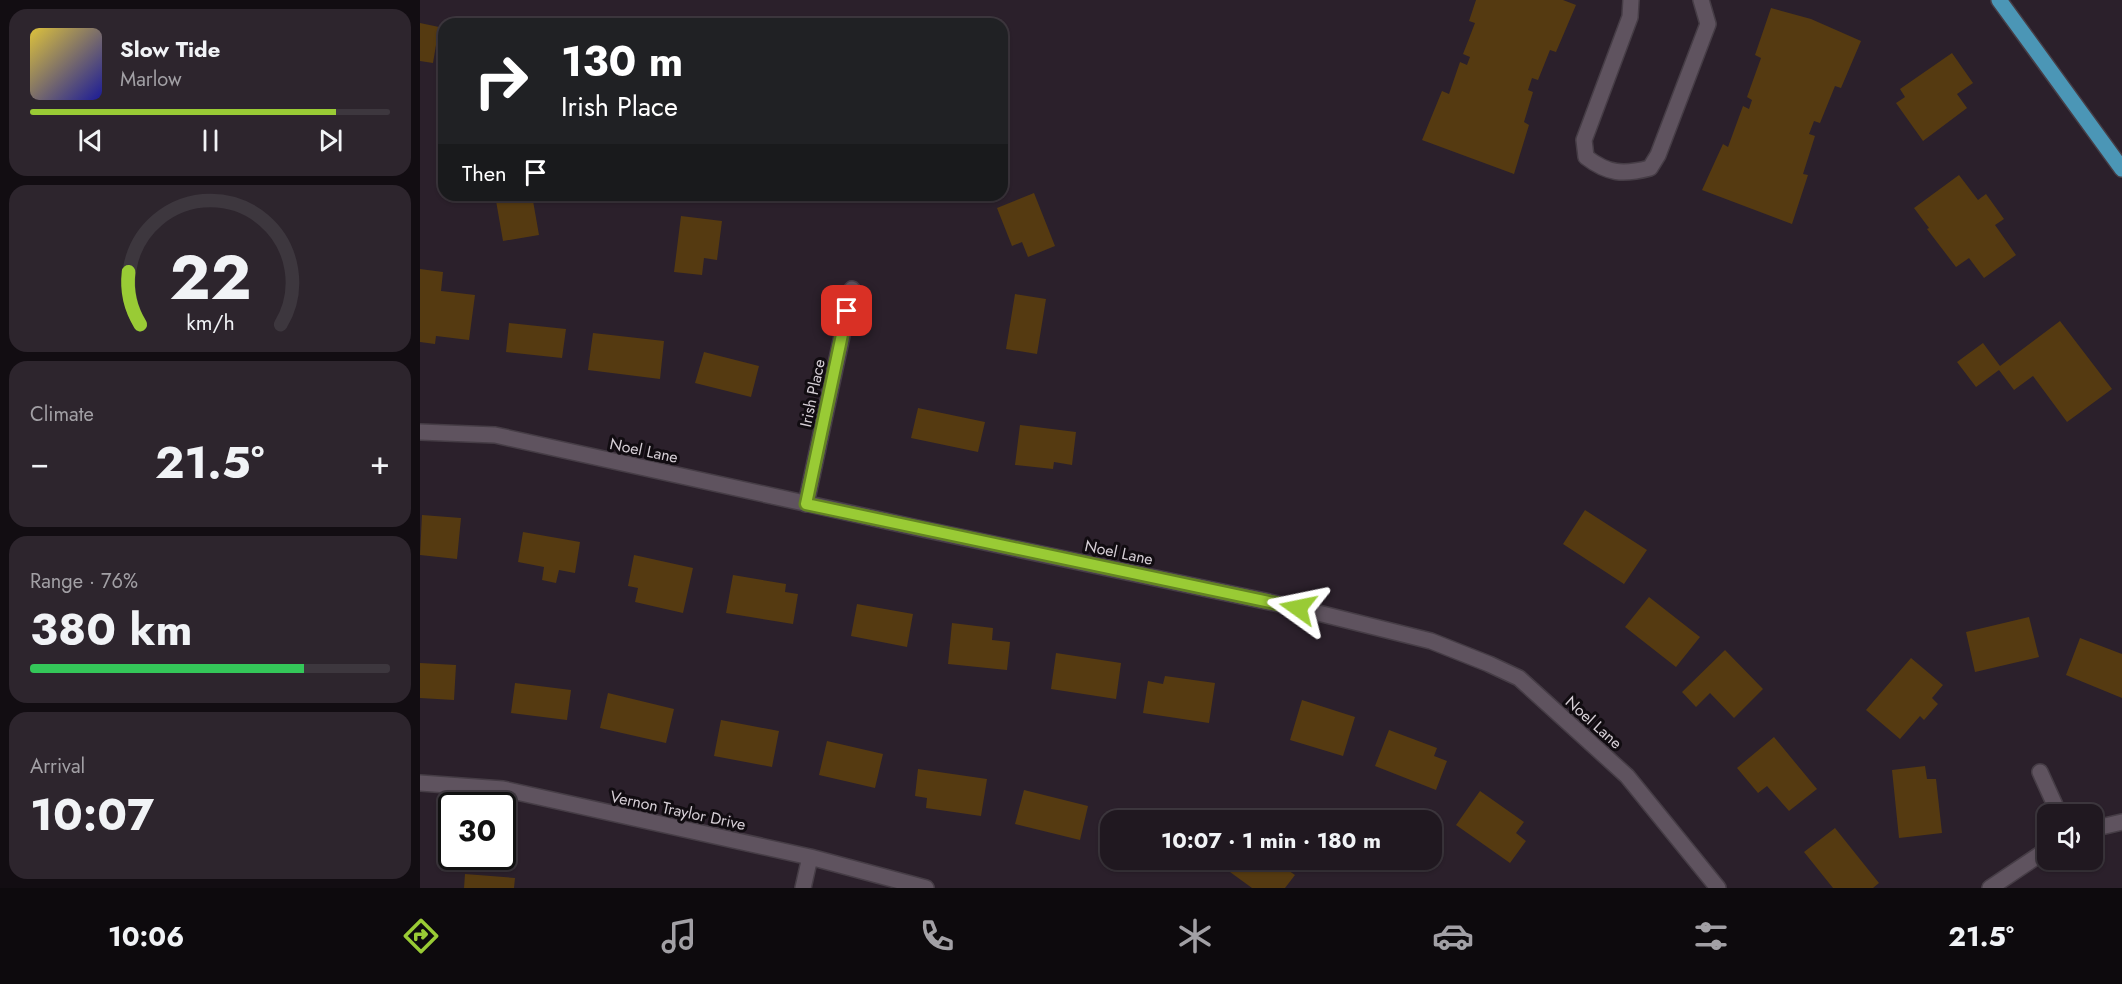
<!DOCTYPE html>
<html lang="en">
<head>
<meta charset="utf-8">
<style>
  :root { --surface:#201820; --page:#2d252d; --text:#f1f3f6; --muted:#a2a0a5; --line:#3d373e; --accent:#99cb35 }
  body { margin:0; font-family:Jost,sans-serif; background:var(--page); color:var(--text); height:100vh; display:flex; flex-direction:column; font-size:22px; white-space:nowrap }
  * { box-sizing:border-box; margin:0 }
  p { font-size:20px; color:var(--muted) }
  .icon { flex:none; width:33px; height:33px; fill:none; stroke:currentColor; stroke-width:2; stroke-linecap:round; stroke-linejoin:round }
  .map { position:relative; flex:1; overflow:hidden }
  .drawer { display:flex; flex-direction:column; gap:9px; padding:9px; background:#120d12; width:420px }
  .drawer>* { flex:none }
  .guide { position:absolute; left:18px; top:18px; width:570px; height:183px; border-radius:18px; box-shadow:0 2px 4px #0004,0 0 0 2px var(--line); background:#202124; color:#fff; overflow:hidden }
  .tools { position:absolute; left:1617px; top:804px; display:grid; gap:12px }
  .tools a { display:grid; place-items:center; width:66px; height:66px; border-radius:12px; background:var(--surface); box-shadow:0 2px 4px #0004,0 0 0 2px var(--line); font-size:30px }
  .speed { position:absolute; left:18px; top:792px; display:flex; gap:12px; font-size:30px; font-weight:700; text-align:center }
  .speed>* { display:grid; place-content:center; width:78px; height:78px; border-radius:50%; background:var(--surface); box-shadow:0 2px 4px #0004,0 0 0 2px var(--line); line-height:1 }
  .speed .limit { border:3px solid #111; border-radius:9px; background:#fff; color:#111 }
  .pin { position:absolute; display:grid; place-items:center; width:51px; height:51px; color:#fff; margin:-26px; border-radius:12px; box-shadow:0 3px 9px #0006 }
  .me { position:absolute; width:66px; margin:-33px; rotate:282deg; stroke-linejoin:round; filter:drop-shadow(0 0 4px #0008) }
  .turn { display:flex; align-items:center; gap:21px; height:126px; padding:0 24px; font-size:27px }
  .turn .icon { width:78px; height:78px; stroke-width:2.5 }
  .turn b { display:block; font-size:42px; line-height:51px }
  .then { display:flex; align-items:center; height:57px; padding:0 24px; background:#0003; gap:12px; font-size:22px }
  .big { font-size:45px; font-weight:700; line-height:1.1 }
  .drawer .card { flex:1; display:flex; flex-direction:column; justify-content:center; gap:9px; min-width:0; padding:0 21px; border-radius:18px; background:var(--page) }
  .drawer .dial { align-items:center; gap:0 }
  .dial svg { height:156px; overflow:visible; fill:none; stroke:var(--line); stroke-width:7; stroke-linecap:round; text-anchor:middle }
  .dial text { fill:var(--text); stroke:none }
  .song { display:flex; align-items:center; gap:18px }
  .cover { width:72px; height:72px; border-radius:9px; background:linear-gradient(135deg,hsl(50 70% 55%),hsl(240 70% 35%)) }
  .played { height:6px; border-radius:3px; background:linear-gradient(90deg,var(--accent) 85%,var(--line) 85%) }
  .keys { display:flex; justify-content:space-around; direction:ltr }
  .heat { display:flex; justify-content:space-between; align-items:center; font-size:33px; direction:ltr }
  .charge { height:9px; border-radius:4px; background:linear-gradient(90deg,#34c759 76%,var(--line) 0) }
  .trip { position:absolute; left:680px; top:810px; width:342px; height:60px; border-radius:18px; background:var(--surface); box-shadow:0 2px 4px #0004,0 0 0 2px var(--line); font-weight:700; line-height:60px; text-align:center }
  .tab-bar { display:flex; height:96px; justify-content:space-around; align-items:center; background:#0d0a0d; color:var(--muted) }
  .tab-bar .icon { width:42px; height:42px }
  .tab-bar .current { color:var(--accent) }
  .tab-bar b { font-size:27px; color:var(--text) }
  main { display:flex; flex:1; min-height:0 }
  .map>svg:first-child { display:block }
  .building { fill:#553a11 }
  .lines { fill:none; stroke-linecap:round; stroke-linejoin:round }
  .minor-casing { stroke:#463d46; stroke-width:18 }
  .major-casing { stroke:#463d46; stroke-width:18 }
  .minor { stroke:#5f535f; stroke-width:15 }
  .major { stroke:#4b96b6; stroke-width:15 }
  .route-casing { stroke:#638422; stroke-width:15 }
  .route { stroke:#99cb35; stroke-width:10 }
  .labels { text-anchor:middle; stroke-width:6; stroke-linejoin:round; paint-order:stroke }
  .street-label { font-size:16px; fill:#d6cfd6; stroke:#110c11 }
</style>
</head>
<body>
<main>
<section class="drawer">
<div class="card">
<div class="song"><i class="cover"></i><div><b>Slow Tide</b><p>Marlow</p></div></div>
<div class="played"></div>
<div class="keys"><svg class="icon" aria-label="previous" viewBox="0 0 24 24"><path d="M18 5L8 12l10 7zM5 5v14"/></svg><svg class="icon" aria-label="pause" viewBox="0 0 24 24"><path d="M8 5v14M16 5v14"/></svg><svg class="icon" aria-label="next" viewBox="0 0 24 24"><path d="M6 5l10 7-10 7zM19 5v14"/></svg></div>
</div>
<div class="card dial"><svg viewBox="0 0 100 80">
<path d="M14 69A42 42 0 1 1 86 69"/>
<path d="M14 69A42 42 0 0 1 8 42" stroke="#99cb35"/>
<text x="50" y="56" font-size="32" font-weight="700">22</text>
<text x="50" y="72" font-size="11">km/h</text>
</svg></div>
<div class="card"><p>Climate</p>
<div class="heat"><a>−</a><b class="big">21.5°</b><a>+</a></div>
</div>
<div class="card"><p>Range · 76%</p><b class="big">380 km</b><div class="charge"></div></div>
<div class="card"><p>Arrival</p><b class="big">10:07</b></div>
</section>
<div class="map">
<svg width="1702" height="888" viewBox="0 0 1702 888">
  <rect width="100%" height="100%" fill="#2b202b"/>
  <path class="building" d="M1056,0h87l13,5 -20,47 -6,-2 -12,30 -6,-2 -4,12 5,2 -9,30 5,3 -15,49 -92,-34 20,-49 7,3 11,-32 7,3 3,-8 -7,-3 12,-31 -6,-2z
    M1351,8l40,11 50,22 -20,47 -6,-2 -15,37 -6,-2 -5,13 6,2 -12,38 5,1 -16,49 -90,-34 21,-46 5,3 15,-41 6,3 3,-9 -5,-3 14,-39 -6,-3z
    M0,23l19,4 -6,36 -13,-2z
    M1532,53l21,30 -16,11 10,14 -44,33 -27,-38 9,-6 -5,-8z
    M1539,175l19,25 8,-6 18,25 -9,6 21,30 -32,23 -15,-20 -13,9 -29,-38 2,-1 -15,-20z
    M614,193l21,53 -27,11 -6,-15 -10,4 -15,-38z
    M75,195h37l7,40 -36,6z
    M261,216l41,5 -5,39 -13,-2 -2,17 -28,-3z
    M0,269l23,3 -2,19 34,4 -6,45 -33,-4 -1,8 -15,-2z
    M595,294l31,5 -9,55 -31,-5z
    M1640,321l52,68 -45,33 -34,-46 -19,14 -15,-20 -23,17 -19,-25 26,-19 17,23z
    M89,323l57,6 -4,29 -56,-6z
    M173,333l71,8 -4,38 -72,-9z
    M284,352l55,14 -8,31 -56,-14z
    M498,408l67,14 -7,30 -67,-14z
    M600,425l56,7 -4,33 -18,-3 -1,7 -38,-4z
    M1165,510l62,40 -23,34 -61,-40z
    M2,515l39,3 -4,41 -37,-4z
    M103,532l57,10 -5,31 -16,-3 -3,13 -14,-3 2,-13 -26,-5z
    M214,555l59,13 -10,45 -48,-11 3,-14 -10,-2z
    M313,575l53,9 -1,8 13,2 -5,30 -67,-11z
    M1229,597l51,40 -24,30 -51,-40z
    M437,604l56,10 -6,33 -56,-11z
    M1609,617l10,40 -64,15 -9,-40z
    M532,623l41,5 -1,12 18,2 -3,28 -59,-6z
    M1660,638l42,16v44l-56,-23z
    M1305,650l38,39 -29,29 -24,-25 -14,14 -14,-15z
    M636,653l65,10 -5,36 -65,-10z
    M1491,658l32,27 -11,13 6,6 -14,16 -4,-4 -20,23 -34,-29z
    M0,663l36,2 -2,35 -34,-2z
    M745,676l50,7 -6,40 -66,-10 5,-32 15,3z
    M95,683l56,7 -4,30 -56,-7z
    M188,693l66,16 -8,34 -66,-15z
    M882,700l53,17 -12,39 -53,-16z
    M301,720l58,11 -7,36 -58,-11z
    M969,730l48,18 -3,8 13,5 -11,29 -61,-24z
    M1354,737l43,52 -28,22 -22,-25 -9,7 -21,-25z
    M407,741l56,13 -8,34 -56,-13z
    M1505,766l2,13h9l6,54 -43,5 -7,-68z
    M498,769l69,10 -6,37 -55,-8 1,-10 -12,-2z
    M604,790l64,16 -8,34 -65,-16z
    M1060,791l44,31 -8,11 10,8 -16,22 -54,-38z
    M700,811l39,9h-41z
    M1415,828l44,55 -6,5h-40l-29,-36z
    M745,860h14v3z
    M802,860h51l22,15 -10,13h-33l-33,-24z
    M45,874l50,4 -1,10h-50z"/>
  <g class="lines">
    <g class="minor-casing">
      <path id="minor" d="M1211,0l-1,17 -46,123 2,17c22,17 37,18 64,11l8,-13 50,-131 -7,-24
        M0,432l75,3 432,95 371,78 133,33 58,23 30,14 108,98 91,112
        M386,504l46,-215
        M1620,772l19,42
        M0,783l83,6 307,68 116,31
        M1672,829l30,-7
        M383,888l7,-31
        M1570,888l58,-39"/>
    </g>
    <g class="major-casing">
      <path id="major" d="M1579,0l123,169"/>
    </g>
    <use href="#minor" class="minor"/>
    <use href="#major" class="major"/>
  </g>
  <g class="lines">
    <g class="route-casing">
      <path id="route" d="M427,311l-41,193 492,104"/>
    </g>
    <use href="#route" class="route"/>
  </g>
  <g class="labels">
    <g class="street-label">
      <text transform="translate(392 393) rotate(-78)" y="6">Irish Place</text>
      <text transform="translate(224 450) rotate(12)" y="6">Noel Lane</text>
      <text transform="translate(699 552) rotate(12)" y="6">Noel Lane</text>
      <text transform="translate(1174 722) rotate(42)" y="6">Noel Lane</text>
      <text transform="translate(258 810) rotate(12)" y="6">Vernon Traylor Drive</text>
    </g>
  </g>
</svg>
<div class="tools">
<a><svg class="icon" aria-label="sound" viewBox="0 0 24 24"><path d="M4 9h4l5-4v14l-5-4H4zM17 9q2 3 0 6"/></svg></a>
</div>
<div class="speed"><div class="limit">30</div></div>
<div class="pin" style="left:427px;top:311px;background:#d93025"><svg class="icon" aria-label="arrive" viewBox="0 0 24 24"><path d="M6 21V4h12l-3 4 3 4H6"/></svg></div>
<svg class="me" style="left:878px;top:608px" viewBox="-20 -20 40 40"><path d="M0-17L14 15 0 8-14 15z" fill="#99cb35" stroke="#fff" stroke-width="4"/></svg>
<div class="trip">10:07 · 1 min · 180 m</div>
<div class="guide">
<div class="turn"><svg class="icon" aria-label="right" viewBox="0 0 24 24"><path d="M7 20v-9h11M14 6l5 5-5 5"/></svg><div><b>130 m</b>Irish Place</div></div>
<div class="then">Then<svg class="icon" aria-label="arrive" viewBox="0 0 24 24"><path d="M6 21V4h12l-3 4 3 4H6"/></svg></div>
</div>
</div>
</main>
<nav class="tab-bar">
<b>10:06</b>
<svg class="icon current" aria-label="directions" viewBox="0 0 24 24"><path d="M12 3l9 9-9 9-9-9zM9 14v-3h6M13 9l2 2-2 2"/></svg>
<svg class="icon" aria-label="music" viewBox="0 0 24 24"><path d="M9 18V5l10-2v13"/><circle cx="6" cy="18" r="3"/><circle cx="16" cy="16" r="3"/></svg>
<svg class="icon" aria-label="phone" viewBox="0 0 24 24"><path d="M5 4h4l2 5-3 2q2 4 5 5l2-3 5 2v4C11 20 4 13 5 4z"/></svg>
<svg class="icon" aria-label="climate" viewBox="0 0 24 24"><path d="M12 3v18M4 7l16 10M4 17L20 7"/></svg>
<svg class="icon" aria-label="car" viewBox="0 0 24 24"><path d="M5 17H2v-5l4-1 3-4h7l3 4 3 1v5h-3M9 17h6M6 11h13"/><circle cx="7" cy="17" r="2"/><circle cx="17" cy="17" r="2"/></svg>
<svg class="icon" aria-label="filters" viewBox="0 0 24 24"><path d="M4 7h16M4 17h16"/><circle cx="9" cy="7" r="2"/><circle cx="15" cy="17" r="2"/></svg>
<b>21.5°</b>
</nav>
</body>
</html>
